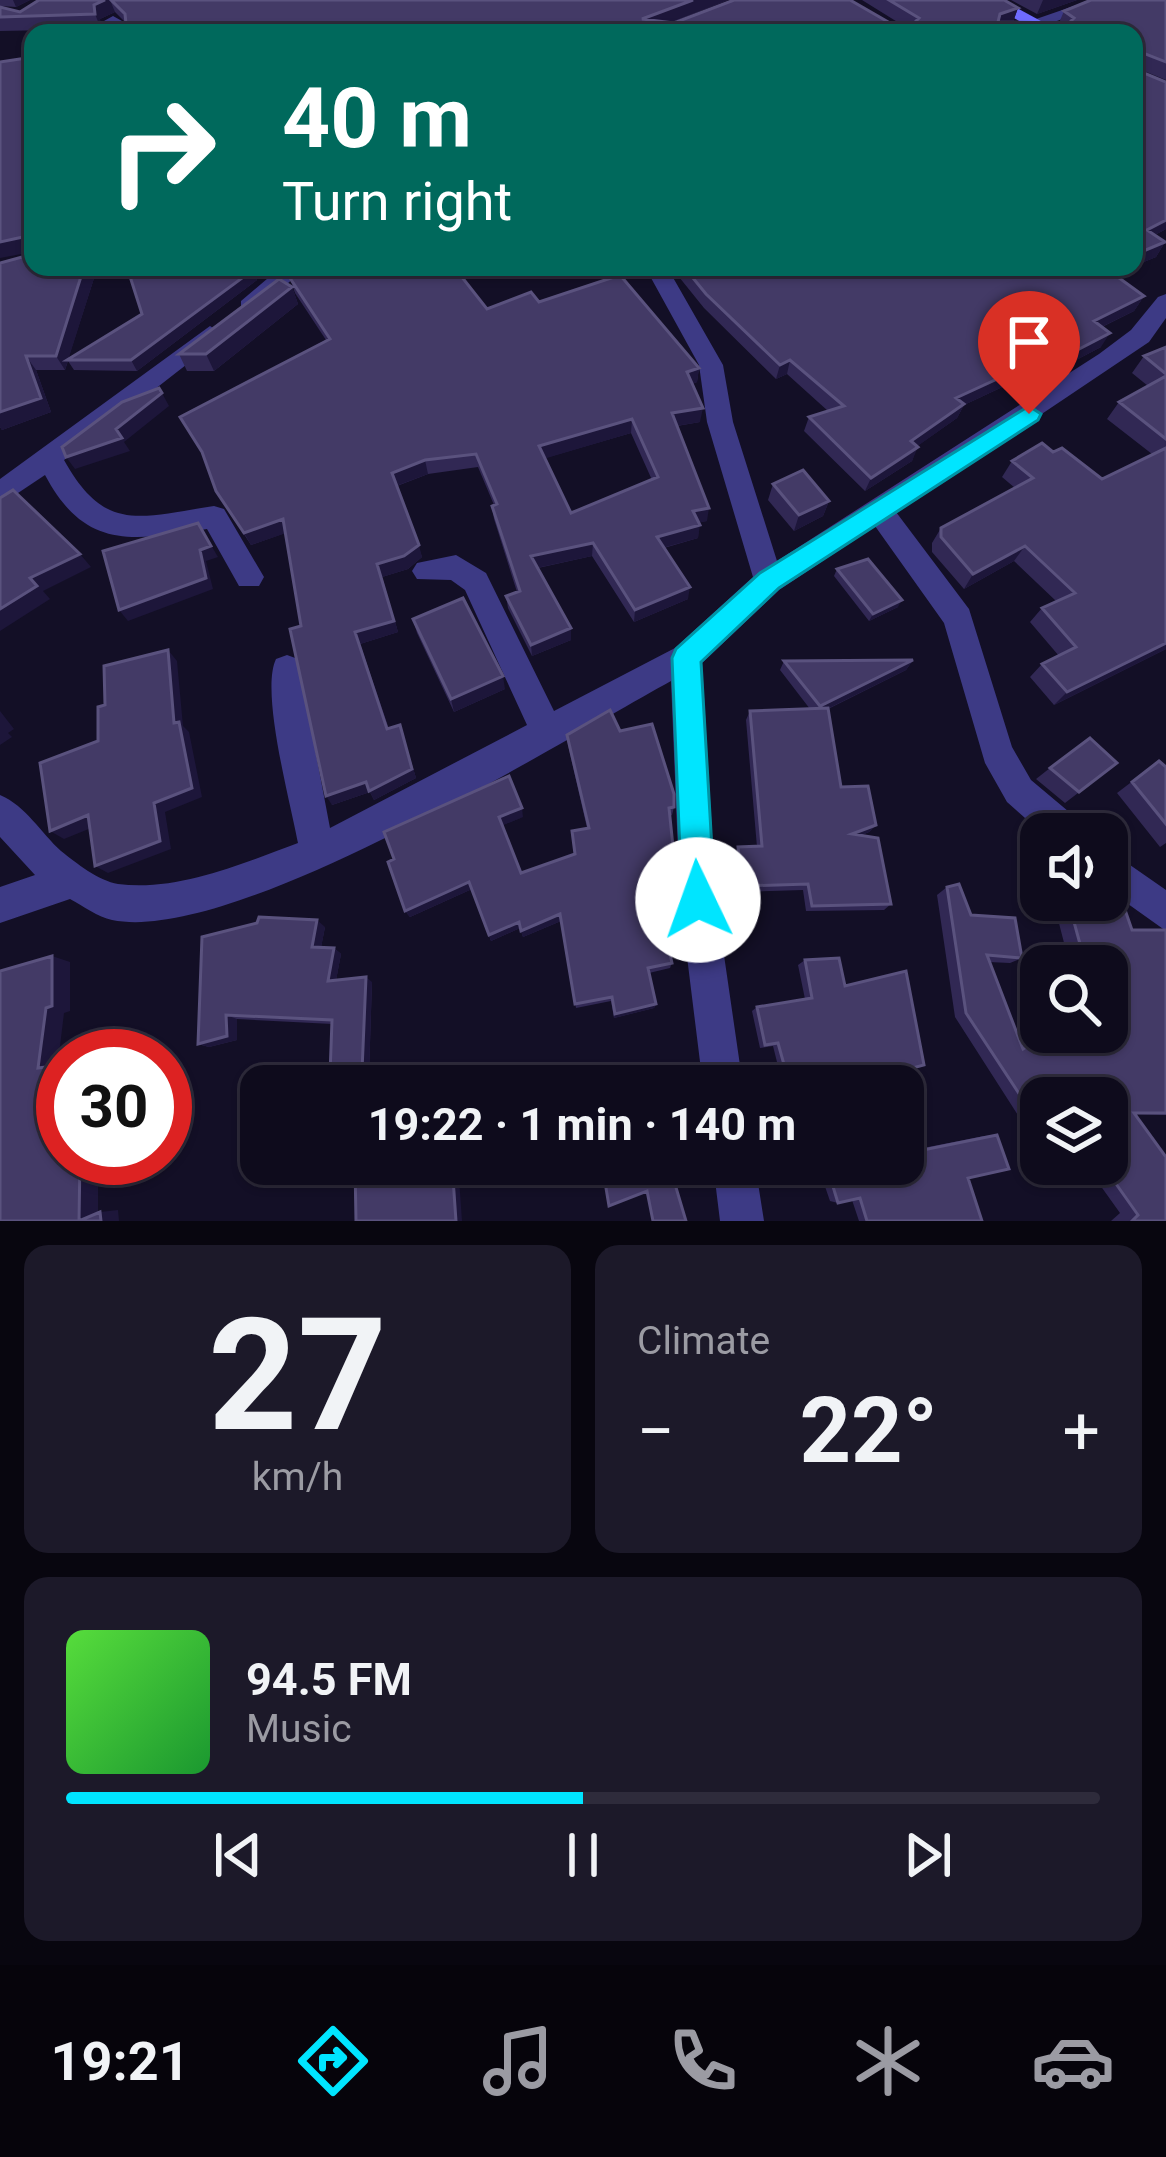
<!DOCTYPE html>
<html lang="en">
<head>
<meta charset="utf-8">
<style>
  :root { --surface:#0e0b1c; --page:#1c1929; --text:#f1f3f6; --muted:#9b9ba3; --line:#2e2b3b; --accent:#00e5ff }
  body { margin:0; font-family:Roboto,sans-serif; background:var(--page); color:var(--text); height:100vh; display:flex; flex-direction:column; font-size:45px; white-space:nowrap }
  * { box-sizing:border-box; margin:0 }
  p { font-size:39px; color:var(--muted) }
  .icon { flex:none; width:66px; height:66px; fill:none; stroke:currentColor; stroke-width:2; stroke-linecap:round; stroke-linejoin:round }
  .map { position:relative; height:1221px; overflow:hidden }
  .sheet { display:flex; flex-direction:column; gap:24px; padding:24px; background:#08060f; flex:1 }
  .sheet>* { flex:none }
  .top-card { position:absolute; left:24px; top:24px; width:1119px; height:252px; border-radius:24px; box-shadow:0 3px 9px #0004,0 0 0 3px var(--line); background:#00695c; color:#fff; overflow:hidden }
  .tools { position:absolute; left:1020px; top:813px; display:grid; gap:24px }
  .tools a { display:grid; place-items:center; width:108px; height:108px; border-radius:24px; background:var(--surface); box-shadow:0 3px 9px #0004,0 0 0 3px var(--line); font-size:60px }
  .speed { position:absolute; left:36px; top:1029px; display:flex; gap:24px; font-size:60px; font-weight:700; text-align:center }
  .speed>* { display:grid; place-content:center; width:156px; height:156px; border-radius:50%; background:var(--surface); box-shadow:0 3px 9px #0004,0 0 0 3px var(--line); line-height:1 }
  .speed .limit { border:18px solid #d22; background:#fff; color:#111 }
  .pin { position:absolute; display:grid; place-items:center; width:102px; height:102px; color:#fff; margin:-123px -51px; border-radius:50% 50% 50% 0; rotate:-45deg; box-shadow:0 0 12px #0007 }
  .pin .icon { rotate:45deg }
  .me { position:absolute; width:132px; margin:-66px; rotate:357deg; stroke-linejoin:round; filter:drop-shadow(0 0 9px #0008) }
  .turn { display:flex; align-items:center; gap:42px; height:252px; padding:0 60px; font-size:54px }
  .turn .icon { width:156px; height:156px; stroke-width:2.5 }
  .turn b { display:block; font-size:84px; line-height:102px }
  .big { font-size:90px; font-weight:700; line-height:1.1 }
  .sheet .widget { flex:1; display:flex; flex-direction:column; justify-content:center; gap:18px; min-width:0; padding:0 42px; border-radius:24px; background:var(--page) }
  .sheet .dial { align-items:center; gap:0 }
  .dial b { font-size:156px; line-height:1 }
  .song { display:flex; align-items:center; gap:36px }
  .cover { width:144px; height:144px; border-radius:18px; background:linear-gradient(135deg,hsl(110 70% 55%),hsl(130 70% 35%)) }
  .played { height:12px; border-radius:6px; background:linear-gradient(90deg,var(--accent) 50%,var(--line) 50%) }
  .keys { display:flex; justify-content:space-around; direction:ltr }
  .heat { display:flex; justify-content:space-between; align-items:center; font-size:66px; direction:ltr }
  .sheet .tiles { flex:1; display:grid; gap:24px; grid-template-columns:1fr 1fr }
  .widget:last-child { grid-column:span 2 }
  .trip { position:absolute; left:240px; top:1065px; width:684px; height:120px; border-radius:24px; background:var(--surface); box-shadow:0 3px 9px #0004,0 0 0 3px var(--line); font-weight:700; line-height:120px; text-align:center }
  .dock { display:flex; height:192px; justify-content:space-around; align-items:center; background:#06040b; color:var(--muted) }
  .dock .icon { width:84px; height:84px }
  .dock .on { color:var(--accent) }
  .dock b { font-size:54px; color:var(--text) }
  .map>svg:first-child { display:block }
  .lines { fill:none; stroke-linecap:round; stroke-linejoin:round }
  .street { fill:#3d3a85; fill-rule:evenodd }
  .secondary { fill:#6f6bff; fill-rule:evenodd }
  .wall { fill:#312854; fill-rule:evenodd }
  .shaded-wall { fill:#1d163a }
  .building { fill:#433a66; stroke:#5a527e; stroke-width:3; fill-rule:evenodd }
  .route { fill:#00e5ff; stroke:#0095a6; stroke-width:3 }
</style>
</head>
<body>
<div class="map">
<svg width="1166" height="1221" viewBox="0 0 1166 1221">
  <rect width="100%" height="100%" fill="#130f26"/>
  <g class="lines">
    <path class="street" d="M1091,0h25l-93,33h-27z
      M113,16l9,5 3,12h-18l-3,-12z
      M281,267h25l-49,44h-16v-10z
      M645,267h22l56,98 10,57 44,139 322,-207 32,-24 27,-33 8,-3v24l-17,24 -253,170 73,97 43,138 19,33 50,42 5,12h-43l-36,-32 -22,-39 -41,-140 -69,-97 -96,64 -77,73 14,237 27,186h-40l-23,-186 -9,-219c-115,63 -437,264 -559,239 -14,-3 -29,-14 -42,-21l-70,24v-36l35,-12 -35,-38v-42c26,11 41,38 61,56 15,12 38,30 57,33 59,8 126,-21 180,-41 -7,-39 -38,-151 -22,-184l11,-4 11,4 32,169 197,-103 -62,-135 -14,-10 -34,-1 -5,-8 5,-8 39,-8 30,18 68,138 121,-63 78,-71 -46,-155 -8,-57z
      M210,326l12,8 -4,6 -154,120c41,74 76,57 150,46l10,3 40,68 -5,9h-20l-32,-57c-76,12 -122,21 -162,-54l-45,30v-26z
      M1107,849l59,41v41l-59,-42z
      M713,1164h42l9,57h-44z"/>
    <path class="secondary" d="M981,0h21l61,33h-22z"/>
  </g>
  <path class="wall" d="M0,0h30l-14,7 -16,-1z
    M39,0h689l-58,23h229l-37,-23h142l14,8 -5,14 46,1 5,-12 102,-11v80l-27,-11v2l27,11v147l-11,6 10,7 -9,15 -22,9v-233l-1008,-10 -11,-11 -15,7 1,10 -101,2v-24l20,5z
    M1011,0h66l-40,14z
    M0,263l96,9 -28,87 185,-89 4,10 -120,91 -63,-1 -6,-9 -3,9h-29l15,42 -49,18 -2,-3z
    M326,267h152l-18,8 27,34 52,-7 160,66 -2,14 -5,2 8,38 -23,4 30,95 -8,1 -1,16 -34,10 24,51 -54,23 -42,-66 -54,12 33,72 -39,16 -24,-48 -2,-12 11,-4 -23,-73 -2,-13 2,-1 -16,-38 -50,7 -31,12 25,71 -14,12 -26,8 16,55 -38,12 29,85 11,-4 16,53 -42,22 -4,-8 -38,13 -47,-272 -34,12 -35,-54 -12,-34 -24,-40 146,-77 -31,-47 -5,-15zM631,433l21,47 -81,33 -26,-55z
    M671,267h460l-18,7 31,22 -10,15 -32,16 -1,20 -82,43 -8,-7 -47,22 -7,13 -40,28 -5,15 -47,30 -61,-60 5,-14 19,-6 -41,-37 -11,5 -72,-71z
    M292,287l6,17 -84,67h-27l-8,-17z
    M1166,347v302l-112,56 -24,-28 12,-13 17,-8 -29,-34 12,-14 14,-7 -42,-40 -50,28 -32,-37v-9l9,-15 74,-40 -13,-11 10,-16 41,-9 49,27 50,-25 -45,-35 12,-17 29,-16 -16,-13 12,-17z
    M773,484l56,17 -6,15 -29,15 -26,-31z
    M837,569l61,38 -29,14 -35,-45z
    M413,619l92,70 -51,23 -37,-79z
    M913,660l-7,10 -78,39 13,78 35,38 -7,7 -7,3 29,69 -7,6 -78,1 -3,-21 -64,2 -5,-38 4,-7h19l-11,-127 4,-9 60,-2 -30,-39 4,-9z
    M620,731l54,76 -2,8 -2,1 8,79 -2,7 -18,2 14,59 -2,5 -21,5 7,31 -2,4 -40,10 -3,-17 -35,7 -15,-87 -38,16 -3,-9 -29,13 -19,-52 -62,28 -5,-6 -17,-49 135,-45 -21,8 19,48 53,-19 -2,-23 15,-3 -19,-83 -1,-10z
    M1159,761l7,6v76l-6,4 -43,-54z
    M1117,763l-52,40 -29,-24 14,-11z
    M947,887l24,28 51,43 -12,5 -21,-1 33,83 20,-13h65v-66h-37l-17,-66h54l25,30h34v185l-31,-1 31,107h-55l9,-8 -35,-49h22v-66h-66v53l-86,-134 -18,-122z
    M325,927l-4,20 13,1 7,6 -5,26 36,2 -3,92 -32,4 -7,-3 2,-51 -95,-5v21l-28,7 -11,-3z
    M805,960l40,26 28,100h-90l-10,-40 -13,2 -8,-37 5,-4 48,-8 -7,-34z
    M997,1135l-29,43 14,43h-123l-7,-21 -14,3 -8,-2 -10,-29 -37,8 -6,-1 -4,-15h130v-12l81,-16z"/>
  <path class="shaded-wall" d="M13,0h17l-14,7z
    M105,0h5l5,12 -15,7 1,10 -6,-15 -1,-9z
    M693,0h35l-85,33 -1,-14z
    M1043,0h34l-40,14z
    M1018,8l-5,14 -18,7 5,-15z
    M33,119v53l-4,-52z
    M1166,220v9l-28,15 9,-14z
    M23,237l9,15 -32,6v-16z
    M1165,242l-9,15 -22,9v-11z
    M82,267h11l3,5 -31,98 -9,-14z
    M452,267h26l-24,11z
    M1104,267h27l-37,15z
    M253,270l4,10 -120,91 -6,-11z
    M292,287l6,17 -84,67 -8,-17z
    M1144,296l-10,15 -49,24 9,-14z
    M1110,333l-9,14 -82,43 8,-14z
    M26,356l10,14 15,42 -49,18 -2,-3v-15z
    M790,360l-3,14 -11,5 4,-14z
    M699,368l-2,14 -12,5 2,-15z
    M1019,369l-8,14 -47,22 -7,13 -52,37 6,-14 45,-43z
    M162,393l7,13 -45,36 6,9 -55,18 -9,-12 50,-28z
    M703,408l-3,14 -30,5 2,-14z
    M632,419l-1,14 -91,27 -1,-14z
    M918,447l-6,14 -47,30 6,-13z
    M425,460l3,14 -32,12 -4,-13z
    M829,501l-6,15 -29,15 5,-16z
    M709,508l-2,13 -16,3 2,-13z
    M283,519l6,13 -38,13 -7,-12z
    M198,523l20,34 -12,4 7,28 -85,32 -9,-11 81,-60z
    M700,525l-2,13 -43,12 2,-13z
    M593,543l-1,13 -60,13 -1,-13z
    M419,545l3,12 -14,12 -26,8 16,55 -38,12 32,95 -37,-107 22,-68z
    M1025,546l-11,15 -50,28 9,-15z
    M80,554l11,13 -48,24 7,8 -50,32v-22l30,-31z
    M690,587l-2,12 -54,23 1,-12z
    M902,600l-4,7 -29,14 4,-7z
    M571,628v12l-39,16 -1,-11z
    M1166,643v6l-112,56 13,-13z
    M168,650l9,11 6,65 6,6 13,65 -37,15 6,37 -63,24 -13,-7 59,-63 20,-80z
    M913,660l-7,10 -91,45 5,-9z
    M503,676l2,13 -51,23 -3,-13z
    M0,711l14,18 -6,4 4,4 -12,8z
    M400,725l16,53 -42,22 -4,-8 -38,13 -6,-9z
    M522,808l1,9 -22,9 -2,-9z
    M88,815l13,9 -37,15 -14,-8z
    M876,825l-7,7 -23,9 6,-7z
    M469,882l3,7 -62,28 -5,-6z
    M560,914l1,7 -38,16 -2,-6z
    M317,920l8,7 -5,26 -8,-6z
    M519,922l1,6 -29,13 -2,-6z
    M334,948l7,6 -6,32 -7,-5z
    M52,956l18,6v49l-6,2 -7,58 -19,-3z
    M366,977l6,5 -3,92 -7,-3z
    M656,1004l-2,4 -40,10 1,-4z
    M226,1015l11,4v21l-28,7 -11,-3z
    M80,1158h18v61l-19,2z
    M452,1164h6l4,57h-6z
    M118,1210l1,11h-18l-1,-9z"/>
  <path class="building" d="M39,0h66l-11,5 1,9 -95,3v-10l20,5z
    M111,0h582l-51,19 32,4 60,-23h116l40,23h24l5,-5 -30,-18h115l14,8 -18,6 -2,8 71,1 5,-5 -10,-7 27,-11h75v62l-28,-11 1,20 27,11v138l-19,10 18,12 -31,13v-222h-1007l-2,-19z
    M33,57v62l-4,1 4,52v77l-10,-12 -23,5v-180z
    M33,254v13h51l-28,89h-30l15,42 -41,14v-149z
    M127,267h121l5,3 -122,90h-64l75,-46z
    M326,267h128l33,42 44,-17 8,10 81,-27 79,93 -12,4 16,36 -31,5 37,95 -16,3 7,14 -43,12 33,50 -55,23 -42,-67 -62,13 40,72 -40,17 -25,-49 14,-5 -28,-85 5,-2 -21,-50 -51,6 -33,13 27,72 -15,11 -27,8 17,57 -39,11 32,97 13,-4 12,44 -43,22 -3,-9 -40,14 -36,-167 11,-3 -18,-107 -39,14 -28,-42 -14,-39 -22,-35 150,-78 -40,-61zM632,419l26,58 -87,36 -32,-67z
    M684,267h420l40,29 -50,25 16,12 -83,43 -8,-7 -63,29 8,6 -53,37 7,6 -47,31 -62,-61 35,-11 -54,-46 -10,5 -74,-71z
    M279,279l13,8 -86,67h-27z
    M1166,347v27l-22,-18z
    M1166,376v63l-47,-37z
    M159,388l3,5 -46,36 6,9 -56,19 -4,-10 60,-45z
    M1042,443l11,9 9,-4 40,31 64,-31v195l-99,49 -25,-28 34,-17 -34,-39 33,-15 -50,-47 -52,28 -32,-37v-9l92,-50 -21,-17z
    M803,470l26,31 -30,14 -26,-31z
    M13,490l67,64 -50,24 7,8 -37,23v-111z
    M198,523l13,23 -11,4 6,28 -87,32 -16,-59z
    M868,559l34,41 -29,14 -36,-45z
    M463,598l40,78 -52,23 -38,-80z
    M168,650l6,73 5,-1 13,66 -38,15 6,38 -65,25 -7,-51 -38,16 -10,-68 58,-22v-34l7,-2 -1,-39z
    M913,660l-93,46 -36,-45z
    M828,708l13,79 27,-1 8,39 -24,9 26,4 13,66 -79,2 -4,-22 -66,2 -4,-39 24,-1 -12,-135z
    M610,710l10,21 32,-7 22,70v13l-5,1 9,87 -21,2 15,66 -24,5 8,36 -41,10 -3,-17 -37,7 -15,-90 -39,17 -2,-9 -30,13 -20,-53 -64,29 -17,-49 6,-3 -10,-27 125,-56 13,32 -23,9 22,56 54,-19 -3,-23 17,-3 -22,-93z
    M1090,738l27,25 -38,29 -29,-24z
    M1159,761l7,6v57l-34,-42z
    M1107,875h6l19,55h34v183h-32l32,44v64h-34l6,-6 -36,-51h5v-66h-66v29l-75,-114 -19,-126 12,-3 12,31 44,3 7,40 -35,-3 36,94 27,-17h57v-66h-21l-18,-66h39z
    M259,917l58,3 -5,27 22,1 -6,33 38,-4 -4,94 -32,4 2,-55 -106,-5 1,21 -29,8 4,-107 55,-14z
    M52,956v50l-6,2 -8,60 25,-3v93h17l-1,63h-79v-250z
    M839,958l6,28 61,-15 18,94 -53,14 2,7h-83l-12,-43 -13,2 -8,-38 55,-9 -7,-38z
    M532,1064l8,22h-58z
    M997,1135l12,34 -41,9 14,43h-115l-7,-23 -22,5 -10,-33 -45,10 -4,-16h124v-10z
    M355,1164h97l4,57h-100z
    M481,1164h40l-36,18z
    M602,1164h67l17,57h-33l-6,-30 -38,15z
    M100,1212l1,9h-22z"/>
  <path class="route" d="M1029,406l12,8 -3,6 -259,168 -78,74 14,238 -5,12 -12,5 -12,-5 -4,-12 -10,-242 4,-9 84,-76z"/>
</svg>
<div class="tools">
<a><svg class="icon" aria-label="sound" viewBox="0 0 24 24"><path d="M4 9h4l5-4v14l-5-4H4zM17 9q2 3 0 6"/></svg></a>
<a><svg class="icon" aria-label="search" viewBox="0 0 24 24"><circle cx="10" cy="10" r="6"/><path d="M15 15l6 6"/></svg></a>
<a><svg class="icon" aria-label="layers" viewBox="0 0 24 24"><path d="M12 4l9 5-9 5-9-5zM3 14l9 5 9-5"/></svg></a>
</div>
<div class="speed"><div class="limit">30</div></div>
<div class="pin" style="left:1029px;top:414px;background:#d93025"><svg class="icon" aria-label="arrive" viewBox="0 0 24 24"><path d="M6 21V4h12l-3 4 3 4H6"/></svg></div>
<svg class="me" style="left:698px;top:900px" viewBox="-20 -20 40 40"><circle r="19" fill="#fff"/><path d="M0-13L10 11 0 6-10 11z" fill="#00e5ff"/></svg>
<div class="trip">19:22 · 1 min · 140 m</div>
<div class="top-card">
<div class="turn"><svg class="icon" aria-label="right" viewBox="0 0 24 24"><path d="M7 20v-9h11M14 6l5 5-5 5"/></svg><div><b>40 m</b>Turn right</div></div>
</div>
</div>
<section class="sheet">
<div class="tiles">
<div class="widget dial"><b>27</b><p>km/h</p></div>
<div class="widget"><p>Climate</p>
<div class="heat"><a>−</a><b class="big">22°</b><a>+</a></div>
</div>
<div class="widget">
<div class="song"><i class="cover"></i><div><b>94.5 FM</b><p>Music</p></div></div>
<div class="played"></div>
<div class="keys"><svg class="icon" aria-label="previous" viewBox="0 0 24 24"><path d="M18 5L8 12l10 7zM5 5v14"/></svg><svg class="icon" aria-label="pause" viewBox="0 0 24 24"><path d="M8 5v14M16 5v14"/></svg><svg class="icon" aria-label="next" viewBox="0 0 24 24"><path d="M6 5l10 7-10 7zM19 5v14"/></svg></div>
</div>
</div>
</section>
<nav class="dock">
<b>19:21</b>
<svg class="icon on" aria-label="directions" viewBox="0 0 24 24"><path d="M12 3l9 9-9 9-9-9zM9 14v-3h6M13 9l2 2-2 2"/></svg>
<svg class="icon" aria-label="music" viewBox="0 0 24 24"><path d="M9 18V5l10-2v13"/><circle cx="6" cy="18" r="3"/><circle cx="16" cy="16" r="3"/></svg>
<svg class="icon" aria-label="phone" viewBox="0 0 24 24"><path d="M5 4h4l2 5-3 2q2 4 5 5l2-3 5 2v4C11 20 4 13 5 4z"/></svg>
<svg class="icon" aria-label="climate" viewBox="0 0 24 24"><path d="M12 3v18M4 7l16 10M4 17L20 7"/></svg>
<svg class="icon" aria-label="car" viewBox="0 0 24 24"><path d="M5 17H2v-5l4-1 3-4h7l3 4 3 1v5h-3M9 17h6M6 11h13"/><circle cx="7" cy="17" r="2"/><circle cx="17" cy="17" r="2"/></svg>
</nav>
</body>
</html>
